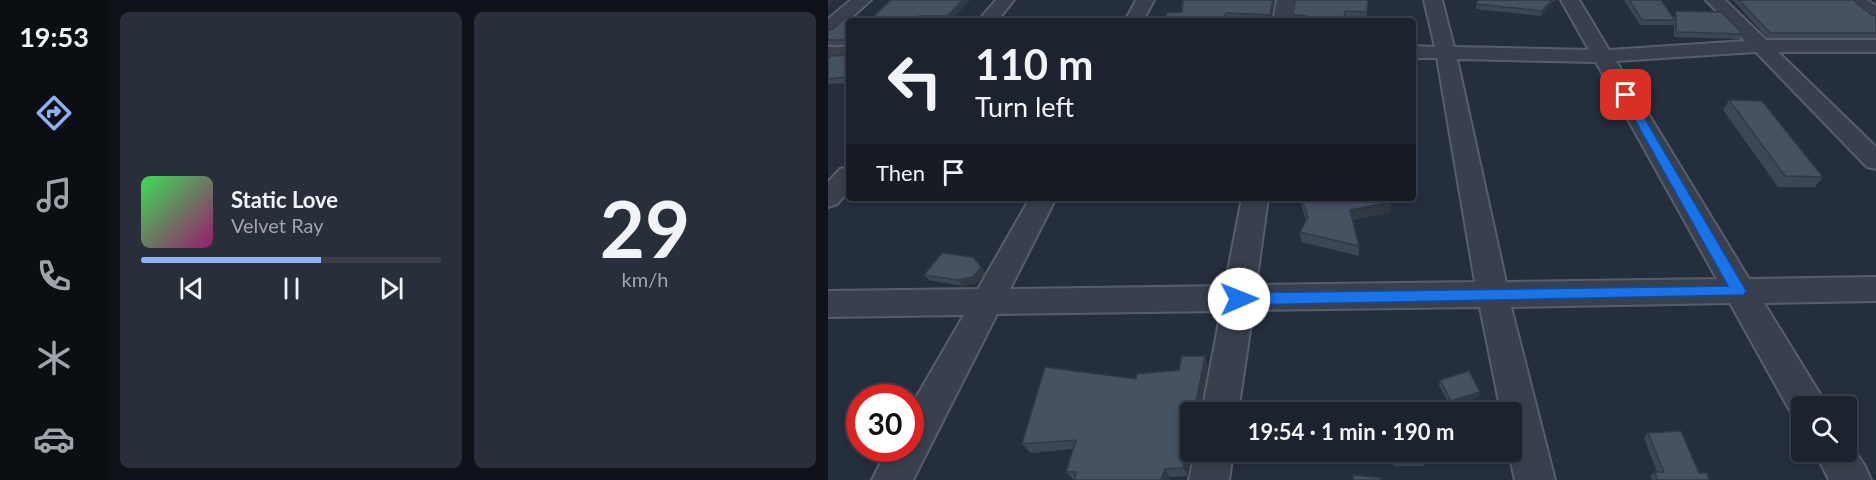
<!DOCTYPE html>
<html lang="en">
<head>
<meta charset="utf-8">
<style>
  :root { --surface:#1c222e; --page:#292f3a; --text:#f1f3f6; --muted:#a0a4aa; --line:#3a3f4a; --accent:#8db1f5 }
  body { margin:0; font-family:Lato,sans-serif; background:var(--page); color:var(--text); height:100vh; display:flex; flex-direction:column; font-size:22px; white-space:nowrap }
  * { box-sizing:border-box; margin:0 }
  p { font-size:20px; color:var(--muted) }
  .icon { flex:none; width:33px; height:33px; fill:none; stroke:currentColor; stroke-width:2; stroke-linecap:round; stroke-linejoin:round }
  .map { position:relative; flex:1; overflow:hidden }
  .panel { display:flex; flex-direction:column; gap:12px; padding:12px; background:#0f1319; width:720px }
  .panel>* { flex:none }
  .guide { position:absolute; left:18px; top:18px; width:570px; height:183px; border-radius:6px; box-shadow:0 3px 9px #0003,0 0 0 2px var(--line); background:#1c222e; color:var(--text); overflow:hidden }
  .fabs { position:absolute; left:963px; top:396px; display:grid; gap:12px }
  .fabs a { display:grid; place-items:center; width:66px; height:66px; border-radius:6px; background:var(--surface); box-shadow:0 3px 9px #0003,0 0 0 2px var(--line); font-size:30px }
  .speed { position:absolute; left:18px; top:384px; display:flex; gap:12px; font-size:30px; font-weight:700; text-align:center }
  .speed>* { display:grid; place-content:center; width:78px; height:78px; border-radius:50%; background:var(--surface); box-shadow:0 3px 9px #0003,0 0 0 2px var(--line); line-height:1 }
  .speed .limit { border:9px solid #d22; background:#fff; color:#111 }
  .pin { position:absolute; display:grid; place-items:center; width:51px; height:51px; color:#fff; margin:-26px; border-radius:12px; box-shadow:0 3px 9px #0006 }
  .me { position:absolute; width:66px; margin:-33px; rotate:89deg; stroke-linejoin:round; filter:drop-shadow(0 0 4px #0008) }
  .turn { display:flex; align-items:center; gap:21px; height:126px; padding:0 30px; font-size:27px }
  .turn .icon { width:78px; height:78px; stroke-width:2.5 }
  .turn b { display:block; font-size:42px; line-height:51px }
  .then { display:flex; align-items:center; height:57px; padding:0 30px; background:#0003; gap:12px; font-size:22px }
  .panel .card { flex:1; display:flex; flex-direction:column; justify-content:center; gap:9px; min-width:0; padding:0 21px; border-radius:9px; background:var(--page) }
  .panel .dial { align-items:center; gap:0 }
  .dial b { font-size:78px; line-height:1 }
  .song { display:flex; align-items:center; gap:18px }
  .cover { width:72px; height:72px; border-radius:9px; background:linear-gradient(135deg,hsl(130 70% 55%),hsl(320 70% 35%)) }
  .played { height:6px; border-radius:3px; background:linear-gradient(90deg,var(--accent) 60%,var(--line) 60%) }
  .keys { display:flex; justify-content:space-around; direction:ltr }
  .panel .tiles { flex:1; display:grid; gap:12px; grid-template-columns:repeat(2,1fr) }
  .trip { position:absolute; left:352px; top:402px; width:342px; height:60px; border-radius:6px; background:var(--surface); box-shadow:0 3px 9px #0003,0 0 0 2px var(--line); font-weight:700; line-height:60px; text-align:center }
  main { display:flex; flex:1; min-height:0 }
  .menu { display:flex; flex-direction:column; width:108px; justify-content:space-around; align-items:center; background:#0b0e12; color:var(--muted) }
  .menu .icon { width:42px; height:42px }
  .menu .on { color:var(--accent) }
  .menu b { font-size:27px; color:var(--text) }
  .map>svg:first-child { display:block }
  .lines { fill:none; stroke-linecap:round; stroke-linejoin:round }
  .street-casing { stroke:#575e6b; stroke-width:4 }
  .street { fill:#39404d; fill-rule:evenodd }
  .wall { fill:#3c4654 }
  .shaded-wall { fill:#313945 }
  .building { fill:#465162; stroke:#313945; stroke-width:1.5 }
  .route { fill:#1a73e8; stroke:#114b97; stroke-width:1.5 }
</style>
</head>
<body>
<main>
<nav class="menu">
<b>19:53</b>
<svg class="icon on" aria-label="directions" viewBox="0 0 24 24"><path d="M12 3l9 9-9 9-9-9zM9 14v-3h6M13 9l2 2-2 2"/></svg>
<svg class="icon" aria-label="music" viewBox="0 0 24 24"><path d="M9 18V5l10-2v13"/><circle cx="6" cy="18" r="3"/><circle cx="16" cy="16" r="3"/></svg>
<svg class="icon" aria-label="phone" viewBox="0 0 24 24"><path d="M5 4h4l2 5-3 2q2 4 5 5l2-3 5 2v4C11 20 4 13 5 4z"/></svg>
<svg class="icon" aria-label="climate" viewBox="0 0 24 24"><path d="M12 3v18M4 7l16 10M4 17L20 7"/></svg>
<svg class="icon" aria-label="car" viewBox="0 0 24 24"><path d="M5 17H2v-5l4-1 3-4h7l3 4 3 1v5h-3M9 17h6M6 11h13"/><circle cx="7" cy="17" r="2"/><circle cx="17" cy="17" r="2"/></svg>
</nav>
<section class="panel">
<div class="tiles">
<div class="card">
<div class="song"><i class="cover"></i><div><b>Static Love</b><p>Velvet Ray</p></div></div>
<div class="played"></div>
<div class="keys"><svg class="icon" aria-label="previous" viewBox="0 0 24 24"><path d="M18 5L8 12l10 7zM5 5v14"/></svg><svg class="icon" aria-label="pause" viewBox="0 0 24 24"><path d="M8 5v14M16 5v14"/></svg><svg class="icon" aria-label="next" viewBox="0 0 24 24"><path d="M6 5l10 7-10 7zM19 5v14"/></svg></div>
</div>
<div class="card dial"><b>29</b><p>km/h</p></div>
</div>
</section>
<div class="map">
<svg width="1048" height="480" viewBox="0 0 1048 480">
  <rect width="100%" height="100%" fill="#252e3d"/>
  <g class="lines">
    <g class="street-casing">
      <path id="street" d="M23,0h20l-36,32 -7,2v-15z
        M168,0h18l-17,21h-19z
        M308,0h18l-11,21h-18z
        M449,0h18l-4,21h-18z
        M596,0h18l12,47 135,3 -28,-50h18l30,50 136,-9 -39,-41h19l41,40h110v12h-98l98,95v22l-9,-2 -111,-115 -140,9 133,218 127,-2v24l-112,2 56,91 5,12h-23v15l-8,-3 -64,-115 -219,4 44,173h-40l-6,-28h3v-40h-11l-21,-105 -227,3 -15,102h-36l19,-101 -224,3 -84,166h-41l16,-32h22v-40l54,-93 -136,2v-26l150,-2 52,-91h26l-46,91 215,-3 17,-88h26l-12,87 219,-3 -38,-224h-24v-12l22,1zM629,59l139,3 121,217 -211,3z
        M1019,0h20l9,6v13l-6,-1z
        M0,47h21v12h-21z
        M21,167v24l-12,13 -9,3v-25l12,-13z
        M1018,438l19,28 6,14h-42l-14,-28h31z
        M367,452h38l-4,28h-40z"/>
    </g>
    <use href="#street" class="street"/>
  </g>
  <path class="wall" d="M63,0h79l-20,21h-101v62l-21,1v-25l3,-3 16,-1v-10h-19v-15l5,-1 13,-12 26,1z
    M355,0h92l-4,20 -44,-2 -45,-6z
    M540,0l-1,17 -22,-1v5l-52,-1v-5z
    M649,0h78l-14,16 -65,-7z
    M796,0h37l13,19 2,-8 67,23 -3,5 -66,-2v-14l-1,2h-33z
    M905,0h120l19,15 4,1v22h-109z
    M901,100l94,77 -8,10h-37l-55,-77z
    M471,198h91l1,14 -38,8 6,26v10l-58,-14 -1,-10 6,-12z
    M145,257l12,16 -8,10 -15,3 -33,-6 -5,-5z
    M380,366l-8,45 1,1h-10v40h2l-5,24 -18,1 -1,3h-95l-8,-8 7,-23 -42,4 -9,-9 114,-65 43,-9z
    M612,380l39,17 -29,9 -11,-21z
    M820,433l51,40 10,7h-57l-2,-4 5,-4h2l-13,-34z
    M564,452h32l1,10 -1,4h-31z"/>
  <path class="shaded-wall" d="M0,0h6l-6,7z
    M135,0h7l-20,21 -3,-5z
    M445,0h2l-4,20 -1,-5z
    M724,0h3l-14,16 1,-5z
    M91,16l3,5h-9z
    M563,202v10l-40,8 -1,-10z
    M153,267l4,6 -8,10 -15,3 -4,-6z
    M377,356l3,10 -8,45 1,1h-5v-10z
    M652,392l-1,5 -29,9 1,-5z
    M363,442v10h2l-5,24 -5,-8 6,-25z
    M337,469l5,8 -1,3h-8z"/>
  <path class="building" d="M63,0h72l-16,16h-28l-6,5h-64v56l-21,2v-20l3,-3 16,-1v-15h-19v-10l5,-1 13,-12 26,1z
    M355,0h90l-3,15 -44,-2 -3,8h-59l3,-8 15,-1z
    M467,0h73l-1,12 -22,-1 -1,10h-39l1,-5 -13,-1z
    M649,0h75l-10,11 -65,-7z
    M801,0h32l14,20h-33z
    M911,0h114l19,15 4,1v17h-106z
    M848,11l45,1 22,22 -67,-2z
    M901,100l33,1 61,76 -38,-1z
    M473,198h89l1,4 -41,8 9,36 -59,-14 8,-15z
    M114,253l31,4 8,10 -8,10 -15,3 -34,-5z
    M354,356h23l-9,46 2,3 -2,7h-5v30l-2,1 -6,25 -18,1 -4,11h-87l3,-8h-11l10,-32 -54,4 23,-77 91,12 1,-5 42,-4z
    M641,371l11,21 -29,9 -11,-21z
    M853,431l18,42h8l2,7h-52l-2,-8h9l-16,-39z
    M565,452h31l1,10h-32z
    M525,475l28,3v2h-28z"/>
  <path class="route" d="M798,92l5,3 113,192 2,4 -2,4 -505,10 -5,-2 -2,-4 2,-4 5,-2 489,-7 -107,-191z"/>
</svg>
<div class="fabs">
<a><svg class="icon" aria-label="search" viewBox="0 0 24 24"><circle cx="10" cy="10" r="6"/><path d="M15 15l6 6"/></svg></a>
</div>
<div class="speed"><div class="limit">30</div></div>
<div class="pin" style="left:798px;top:95px;background:#d93025"><svg class="icon" aria-label="arrive" viewBox="0 0 24 24"><path d="M6 21V4h12l-3 4 3 4H6"/></svg></div>
<svg class="me" style="left:411px;top:299px" viewBox="-20 -20 40 40"><circle r="19" fill="#fff"/><path d="M0-13L10 11 0 6-10 11z" fill="#1a73e8"/></svg>
<div class="trip">19:54 · 1 min · 190 m</div>
<div class="guide">
<div class="turn"><svg class="icon" aria-label="left" viewBox="0 0 24 24"><path d="M17 20v-9H6M10 6l-5 5 5 5"/></svg><div><b>110 m</b>Turn left</div></div>
<div class="then">Then<svg class="icon" aria-label="arrive" viewBox="0 0 24 24"><path d="M6 21V4h12l-3 4 3 4H6"/></svg></div>
</div>
</div>
</main>
</body>
</html>
